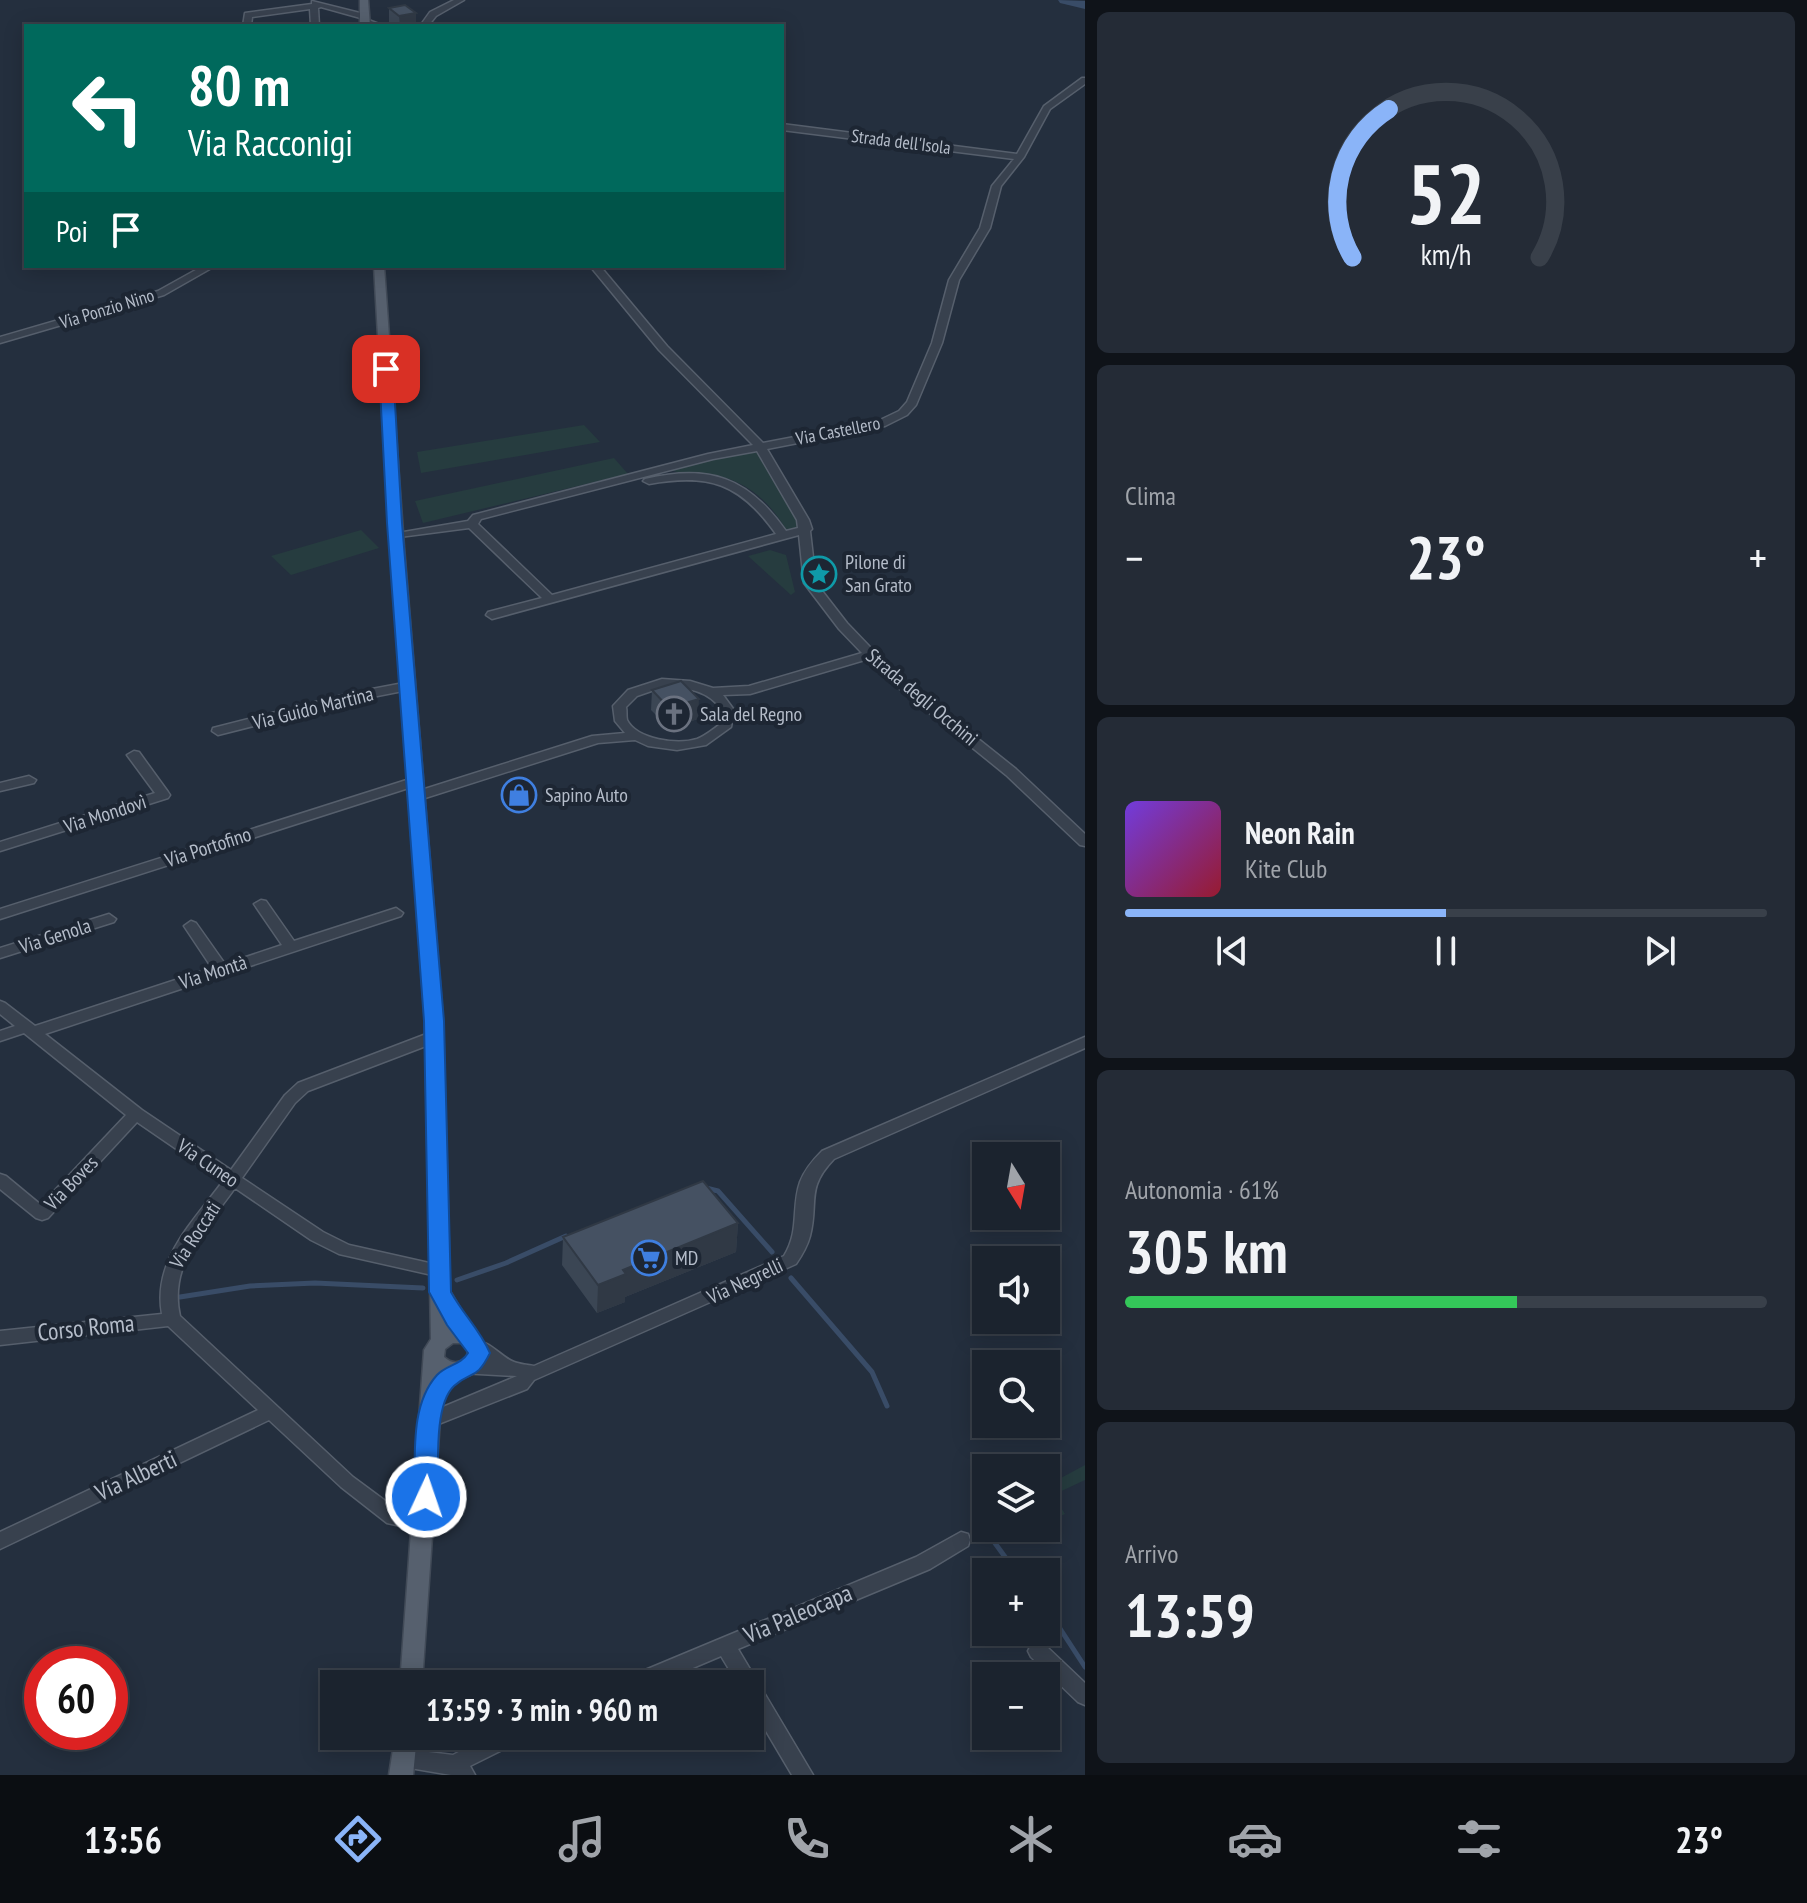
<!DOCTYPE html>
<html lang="it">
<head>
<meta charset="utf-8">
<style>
  :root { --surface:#1b232e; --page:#242b36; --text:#f1f3f6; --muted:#a0a4aa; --line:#39404a; --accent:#8ab4f8 }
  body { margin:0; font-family:"PT Sans Narrow",sans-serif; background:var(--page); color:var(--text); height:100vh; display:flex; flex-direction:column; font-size:30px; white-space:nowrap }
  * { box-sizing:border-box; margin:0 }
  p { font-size:26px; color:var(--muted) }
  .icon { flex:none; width:44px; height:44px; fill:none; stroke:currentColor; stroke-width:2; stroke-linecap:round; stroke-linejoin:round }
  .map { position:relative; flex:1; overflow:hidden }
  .details { display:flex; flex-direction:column; gap:12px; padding:12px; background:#0f1319; width:722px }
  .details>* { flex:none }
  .hud { position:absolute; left:24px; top:24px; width:760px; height:244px; border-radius:0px; box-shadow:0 4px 20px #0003,0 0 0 2px var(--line); background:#00695c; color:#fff; overflow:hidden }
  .needle { width:52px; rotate:169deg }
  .buttons { position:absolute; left:972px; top:1142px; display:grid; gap:16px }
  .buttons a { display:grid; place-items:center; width:88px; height:88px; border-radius:0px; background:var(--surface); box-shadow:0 4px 20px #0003,0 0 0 2px var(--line); font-size:40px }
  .speed { position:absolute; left:24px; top:1646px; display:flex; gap:16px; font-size:40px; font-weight:700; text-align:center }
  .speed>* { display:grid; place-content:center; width:104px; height:104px; border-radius:50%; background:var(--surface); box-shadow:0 4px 20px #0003,0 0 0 2px var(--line); line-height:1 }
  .speed .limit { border:12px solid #d22; background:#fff; color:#111 }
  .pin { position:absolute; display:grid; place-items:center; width:68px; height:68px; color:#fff; margin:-34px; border-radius:16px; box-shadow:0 4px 12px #0006 }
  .me { position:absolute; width:88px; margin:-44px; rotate:3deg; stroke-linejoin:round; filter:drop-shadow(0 0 6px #0008) }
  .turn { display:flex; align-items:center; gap:28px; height:168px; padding:0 32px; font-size:36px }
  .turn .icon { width:104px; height:104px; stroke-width:2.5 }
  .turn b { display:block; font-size:56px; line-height:68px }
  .then { display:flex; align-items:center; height:76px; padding:0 32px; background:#0003; gap:16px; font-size:30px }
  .big { font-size:60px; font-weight:700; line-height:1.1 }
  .details .widget { flex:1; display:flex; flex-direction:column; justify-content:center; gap:12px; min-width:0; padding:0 28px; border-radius:12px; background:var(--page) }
  .details .dial { align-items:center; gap:0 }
  .dial svg { height:208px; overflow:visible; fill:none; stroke:var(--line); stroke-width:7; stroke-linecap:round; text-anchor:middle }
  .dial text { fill:var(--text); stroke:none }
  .song { display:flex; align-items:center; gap:24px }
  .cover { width:96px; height:96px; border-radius:12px; background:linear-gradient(135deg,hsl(260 70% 55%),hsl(350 70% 35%)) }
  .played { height:8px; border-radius:4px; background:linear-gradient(90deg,var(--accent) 50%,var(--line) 50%) }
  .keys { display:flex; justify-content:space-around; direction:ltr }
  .heat { display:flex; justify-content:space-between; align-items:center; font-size:44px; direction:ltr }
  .charge { height:12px; border-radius:6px; background:linear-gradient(90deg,#34c759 61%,var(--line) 0) }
  .trip { position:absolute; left:320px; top:1670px; width:444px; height:80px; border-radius:0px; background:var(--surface); box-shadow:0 4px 20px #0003,0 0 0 2px var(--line); font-weight:700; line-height:80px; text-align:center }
  .dock { display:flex; height:128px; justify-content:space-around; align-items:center; background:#0b0e12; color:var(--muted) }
  .dock .icon { width:56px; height:56px }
  .dock .on { color:var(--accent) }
  .dock b { font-size:36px; color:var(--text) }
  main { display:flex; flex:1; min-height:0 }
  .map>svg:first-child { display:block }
  .green { fill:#263c3f }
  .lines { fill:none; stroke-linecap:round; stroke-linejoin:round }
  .stream { stroke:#394c67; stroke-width:5 }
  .river { fill:#394c67; fill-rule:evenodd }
  .minor-casing { stroke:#565f6c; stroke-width:3 }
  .major-casing { stroke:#414a57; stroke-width:3 }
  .minor { fill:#38414e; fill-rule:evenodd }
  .major { fill:#56606e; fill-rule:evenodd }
  .wall { fill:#3b4654 }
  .shaded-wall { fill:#303945 }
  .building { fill:#455162; stroke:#303945; stroke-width:2 }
  .route { fill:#1a73e8; stroke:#114b97; stroke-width:2 }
  .labels { text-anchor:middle; stroke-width:8; stroke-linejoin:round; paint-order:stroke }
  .far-street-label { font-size:18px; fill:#b4bcc9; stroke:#1d2633 }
  .poi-label { font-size:20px; fill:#b4bcc9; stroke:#1d2633; text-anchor:start }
  .street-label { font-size:20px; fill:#b4bcc9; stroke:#1d2633 }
  .near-street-label { font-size:24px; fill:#b4bcc9; stroke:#1d2633 }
</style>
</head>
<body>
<main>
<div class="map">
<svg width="1085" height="1775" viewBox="0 0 1085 1775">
  <rect width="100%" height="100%" fill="#242f3e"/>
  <path class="green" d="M584,425l16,17 -179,31 -4,-21z
    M752,450l7,4 39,63 2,10 -13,4c-19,-32 -42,-52 -80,-57 -13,-2 -27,1 -39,-5z
    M614,458l14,16 -205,49 -8,-22z
    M361,530l18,18 -88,27 -20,-19z
    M770,550l16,5 9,37 -4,3 -43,-39z
    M1085,1465v15l-32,15 12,19 -19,9v-37z"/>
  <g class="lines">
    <path class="stream" d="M706,1188l12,3 54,61
      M791,1278l81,94 15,34
      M457,1280l49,-17 60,-27
      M180,1297l70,-11 65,-3 108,5
      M976,1517l40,55
      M1046,1607l39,60"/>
    <path class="river" d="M1058,0l27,1v8l-25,-6z"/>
    <g class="minor-casing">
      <path id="minor" d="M454,0h10l-28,16 -8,10h-8l10,-14z
        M312,1l56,14 -2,4 18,7h-12l-10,-3 2,-4 -43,-12 -3,1 1,18h-8l-1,-17 -58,8 -1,9h-8l2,-13 67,-9z
        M1082,78h3v6l-35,25 -26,48 -23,29 -11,42 -31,52 -17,63 -26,62 -9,10 -22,11 -118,23 42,71 3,9 -2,2 6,52 31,40 46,48 123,98 69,65v12l-5,-1 -74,-70 -121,-98 -17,-18 -118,35 -27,1 11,15 -3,17 -25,18 -29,5 -29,-4 -13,-6 -37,3 -176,56h-10l-2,-3 2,-3 180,-57 33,-3 -10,-12 -2,-15 15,-16 34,-11 28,2 23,7 36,-2 113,-33 -23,-24 -35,-46 -5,-48 -307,84 -6,-4 2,-3 54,-14 -73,-70 -77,10v-4l76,-13 5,-6 235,-61 45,-9 -94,-95 -69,-84h10l67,80 96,97 115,-22 21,-10 8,-9 25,-59 17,-63 31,-52 12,-42 22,-27 -232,-29v-6l235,30 27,-48zM757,451l40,69 1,8 -12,3c-38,-54 -77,-67 -141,-52l-2,2 6,3c60,-11 91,-1 127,50l-224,61 -74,-71 3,-5 232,-60zM663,687c23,0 45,3 59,23l-3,15c-7,5 -14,11 -22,14 -19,6 -60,1 -70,-19 -1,-4 0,-9 -1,-13l11,-11z
        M203,266h12l-51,29 -164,48v-6l158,-46z
        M409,682l6,4 -2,3 -61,12 -134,34 -6,-4 1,-3 138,-35z
        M134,751l5,1 29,40 2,3 -2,3 -168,53v-9l155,-49 -28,-38z
        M29,776l7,4 -2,3 -34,8v-8z
        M416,777l5,1 2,3 -2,3 -421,135v-10z
        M261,900l5,1 28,40 102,-33 7,5 -2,3 -356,118 97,76 89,60 54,-75 13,-12 131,-50h10l3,4 -3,4 -131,50 -13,12 -53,75 81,54 26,13 98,22 2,4 -2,4 -6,2 -102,-23 -28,-14 -76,-52c-29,41 -67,75 -55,128l173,161 46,34 32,7 2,5 -2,5 -7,3 -37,-8 -46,-36 -72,-67 -269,129v-17l258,-122 -90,-84 -168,19v-14l162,-17c-10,-54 32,-93 61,-133l-86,-59 -89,96 -6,2 -6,-2 -36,-29v-15l6,2 35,29 85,-90 -102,-82 -24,8v-10l15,-5 -15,-12v-13l5,2 30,23 177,-58 -28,-42 7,-5 5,2 29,41 57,-19 -28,-41z
        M109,914l7,5 -2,3 -114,36v-10z
        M1085,1037v11l-251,111c-29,30 -15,43 -24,77 -3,11 -8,19 -14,28l-262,116 -7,9 -91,36 -6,2 -6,-2 -3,-5 3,-5 93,-39 -56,-3 -3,-5 3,-5 25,-2 -14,-9 -3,-5 3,-5c17,-4 27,14 42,20 5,2 14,3 20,4l250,-110c16,-26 7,-48 16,-74 5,-13 13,-22 22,-31z
        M961,1532l7,2 2,6 -2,6 -38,23 -192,80 75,126h-21l-42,-71v-20h-12l-17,-28 -66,28h-32l3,-6 290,-121z
        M1038,1643l7,2 40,38v22l-7,-3 -47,-45 -3,-6 3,-6z
        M489,1736h32l-3,6 -48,24 5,9h-24l-47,-8 -7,-3 -3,-6 3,-6 7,-3 49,6z"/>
    </g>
    <g class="major-casing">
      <path id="major" d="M360,0h8l2,26h-10z
        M374,266h10l20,281 39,474 7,270 25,42 13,14c-2,25 -22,36 -45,28l-21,309h-22l24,-334 7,-11 -6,-318 -35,-474zM453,1343h8l7,6 -1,8c-8,7 -15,7 -23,0l1,-8z
        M395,1736h22l-4,39h-24z"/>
    </g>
    <use href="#minor" class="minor"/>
    <use href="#major" class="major"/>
  </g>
  <path class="wall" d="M389,8l27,5v13h-27z
    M652,690l46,29 -29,9 -18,-18z
    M738,1223l-2,29 -111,45v5l-28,11 -35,-48 1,-28z"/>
  <path class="shaded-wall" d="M416,13v13h-16l-1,-10z
    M699,699l-1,20 -29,9v-20z
    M738,1223l-2,29 -111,45v5l-28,11 1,-28 25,-15z"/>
  <path class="building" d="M405,5l11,8 -17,3 -10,-8z
    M681,681l18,18 -30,9 -17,-18z
    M703,1181l35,42 -115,47 3,4 -28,11 -35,-48z"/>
  <path class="route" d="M386,365l7,4 9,154 42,498 7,271c12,22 29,38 39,61 -14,28 -18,17 -36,33 -21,20 -15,83 -16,111l-4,7 -8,3 -9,-3 -3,-7c2,-39 -5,-91 23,-122 9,-10 24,-10 31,-22l-21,-28 -18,-33 -5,-271 -37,-498 -8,-154z"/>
  <defs>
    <g id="sight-ring" transform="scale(1.8)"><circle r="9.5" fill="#1d2633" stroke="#0f9aa8" stroke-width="1.5"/><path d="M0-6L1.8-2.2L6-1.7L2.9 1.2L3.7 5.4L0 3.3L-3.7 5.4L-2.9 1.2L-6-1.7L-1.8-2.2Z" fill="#0f9aa8"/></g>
    <g id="church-ring" transform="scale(1.8)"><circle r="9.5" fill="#1d2633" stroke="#6b7280" stroke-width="1.5"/><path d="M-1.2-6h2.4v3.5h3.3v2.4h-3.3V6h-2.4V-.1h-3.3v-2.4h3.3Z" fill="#6b7280"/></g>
    <g id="shop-ring" transform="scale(1.8)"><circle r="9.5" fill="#1d2633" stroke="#3f7fe0" stroke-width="1.5"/><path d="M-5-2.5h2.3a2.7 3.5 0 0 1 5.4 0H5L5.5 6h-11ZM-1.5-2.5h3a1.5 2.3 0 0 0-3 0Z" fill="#3f7fe0"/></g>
    <g id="supermarket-ring" transform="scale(1.8)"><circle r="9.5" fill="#1d2633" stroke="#3f7fe0" stroke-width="1.5"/><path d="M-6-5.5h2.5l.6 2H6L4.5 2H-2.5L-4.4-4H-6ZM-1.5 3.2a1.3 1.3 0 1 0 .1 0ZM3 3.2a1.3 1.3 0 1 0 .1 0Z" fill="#3f7fe0"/></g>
  </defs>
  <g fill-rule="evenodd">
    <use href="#sight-ring" x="819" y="574"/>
    <use href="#church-ring" x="674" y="714"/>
    <use href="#shop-ring" x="519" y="795"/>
    <use href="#supermarket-ring" x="649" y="1258"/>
  </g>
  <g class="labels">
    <g class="far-street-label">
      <text transform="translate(901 142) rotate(7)" y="6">Strada dell'Isola</text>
      <text transform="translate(107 309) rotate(-17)" y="6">Via Ponzio Nino</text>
      <text transform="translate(838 431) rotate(-11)" y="6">Via Castellero</text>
    </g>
    <g class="poi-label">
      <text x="845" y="569">Pilone di<tspan x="845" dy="23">San Grato</tspan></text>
      <text x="700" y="721">Sala del Regno</text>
      <text x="545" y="802">Sapino Auto</text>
      <text x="675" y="1265">MD</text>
    </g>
    <g class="street-label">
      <text transform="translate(922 697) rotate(40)" y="7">Strada degli Occhini</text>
      <text transform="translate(313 708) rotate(-14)" y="7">Via Guido Martina</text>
      <text transform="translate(105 814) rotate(-18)" y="7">Via Mondovì</text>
      <text transform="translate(208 847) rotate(-18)" y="7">Via Portofino</text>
      <text transform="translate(55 936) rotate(-18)" y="7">Via Genola</text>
      <text transform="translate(213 972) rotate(-18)" y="7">Via Montà</text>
      <text transform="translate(208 1163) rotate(34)" y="7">Via Cuneo</text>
      <text transform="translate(71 1183) rotate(-46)" y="7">Via Boves</text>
      <text transform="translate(195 1235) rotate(-57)" y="7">Via Roccati</text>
      <text transform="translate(745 1281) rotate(-25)" y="7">Via Negrelli</text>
    </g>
    <g class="near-street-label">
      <text transform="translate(86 1328) rotate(-6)" y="8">Corso Roma</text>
      <text transform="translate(136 1476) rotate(-25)" y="8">Via Alberti</text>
      <text transform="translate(798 1614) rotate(-23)" y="8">Via Paleocapa</text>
    </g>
  </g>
</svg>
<div class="buttons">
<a><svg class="needle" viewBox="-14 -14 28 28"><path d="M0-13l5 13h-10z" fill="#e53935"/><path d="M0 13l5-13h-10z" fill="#a0a4aa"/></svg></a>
<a><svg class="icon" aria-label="sound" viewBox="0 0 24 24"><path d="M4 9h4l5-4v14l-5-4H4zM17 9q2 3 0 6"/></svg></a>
<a><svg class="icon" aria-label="search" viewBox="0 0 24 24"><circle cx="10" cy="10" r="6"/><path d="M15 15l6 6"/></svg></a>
<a><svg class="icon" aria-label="layers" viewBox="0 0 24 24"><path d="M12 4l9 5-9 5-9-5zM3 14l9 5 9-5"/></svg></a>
<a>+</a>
<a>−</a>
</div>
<div class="speed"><div class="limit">60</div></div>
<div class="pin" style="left:386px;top:369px;background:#d93025"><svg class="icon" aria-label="arrive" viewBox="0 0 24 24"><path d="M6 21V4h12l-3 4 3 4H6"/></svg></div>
<svg class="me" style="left:426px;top:1497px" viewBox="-20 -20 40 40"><circle r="17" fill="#1a73e8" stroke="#fff" stroke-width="3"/><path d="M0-11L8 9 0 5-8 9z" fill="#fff"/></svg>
<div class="trip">13:59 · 3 min · 960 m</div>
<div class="hud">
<div class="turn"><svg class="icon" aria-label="left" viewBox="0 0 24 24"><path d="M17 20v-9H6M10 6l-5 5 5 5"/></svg><div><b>80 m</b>Via Racconigi</div></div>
<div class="then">Poi<svg class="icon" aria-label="arrive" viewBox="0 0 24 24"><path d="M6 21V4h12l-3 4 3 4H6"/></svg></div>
</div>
</div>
<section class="details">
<div class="widget dial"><svg viewBox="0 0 100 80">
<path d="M14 69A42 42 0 1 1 86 69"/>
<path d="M14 69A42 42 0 0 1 28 12" stroke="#8ab4f8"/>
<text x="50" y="56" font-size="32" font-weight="700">52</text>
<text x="50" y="72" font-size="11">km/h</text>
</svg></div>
<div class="widget"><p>Clima</p>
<div class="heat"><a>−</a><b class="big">23°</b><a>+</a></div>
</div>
<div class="widget">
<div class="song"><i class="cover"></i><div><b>Neon Rain</b><p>Kite Club</p></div></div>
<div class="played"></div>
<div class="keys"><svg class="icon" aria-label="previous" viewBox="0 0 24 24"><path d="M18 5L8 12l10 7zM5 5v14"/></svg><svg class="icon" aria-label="pause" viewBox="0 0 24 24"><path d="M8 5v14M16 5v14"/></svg><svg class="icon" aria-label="next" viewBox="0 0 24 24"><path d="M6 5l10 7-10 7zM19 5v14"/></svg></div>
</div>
<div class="widget"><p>Autonomia · 61%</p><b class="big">305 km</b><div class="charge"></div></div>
<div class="widget"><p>Arrivo</p><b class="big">13:59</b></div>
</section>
</main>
<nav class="dock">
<b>13:56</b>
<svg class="icon on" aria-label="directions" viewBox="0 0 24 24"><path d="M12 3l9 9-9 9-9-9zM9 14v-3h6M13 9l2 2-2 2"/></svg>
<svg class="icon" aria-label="music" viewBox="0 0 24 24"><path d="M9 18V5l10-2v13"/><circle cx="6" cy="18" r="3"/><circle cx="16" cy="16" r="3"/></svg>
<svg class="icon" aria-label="phone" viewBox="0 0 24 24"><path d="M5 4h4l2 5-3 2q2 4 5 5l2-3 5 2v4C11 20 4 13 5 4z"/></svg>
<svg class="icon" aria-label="climate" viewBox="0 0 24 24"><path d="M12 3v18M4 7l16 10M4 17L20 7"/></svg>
<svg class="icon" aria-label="car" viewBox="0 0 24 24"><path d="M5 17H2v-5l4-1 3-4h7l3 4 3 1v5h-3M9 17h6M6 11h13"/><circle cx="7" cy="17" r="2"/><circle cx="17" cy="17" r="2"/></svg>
<svg class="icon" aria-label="filters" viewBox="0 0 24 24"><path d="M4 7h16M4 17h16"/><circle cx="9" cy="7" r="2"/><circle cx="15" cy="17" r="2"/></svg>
<b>23°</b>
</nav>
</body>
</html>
